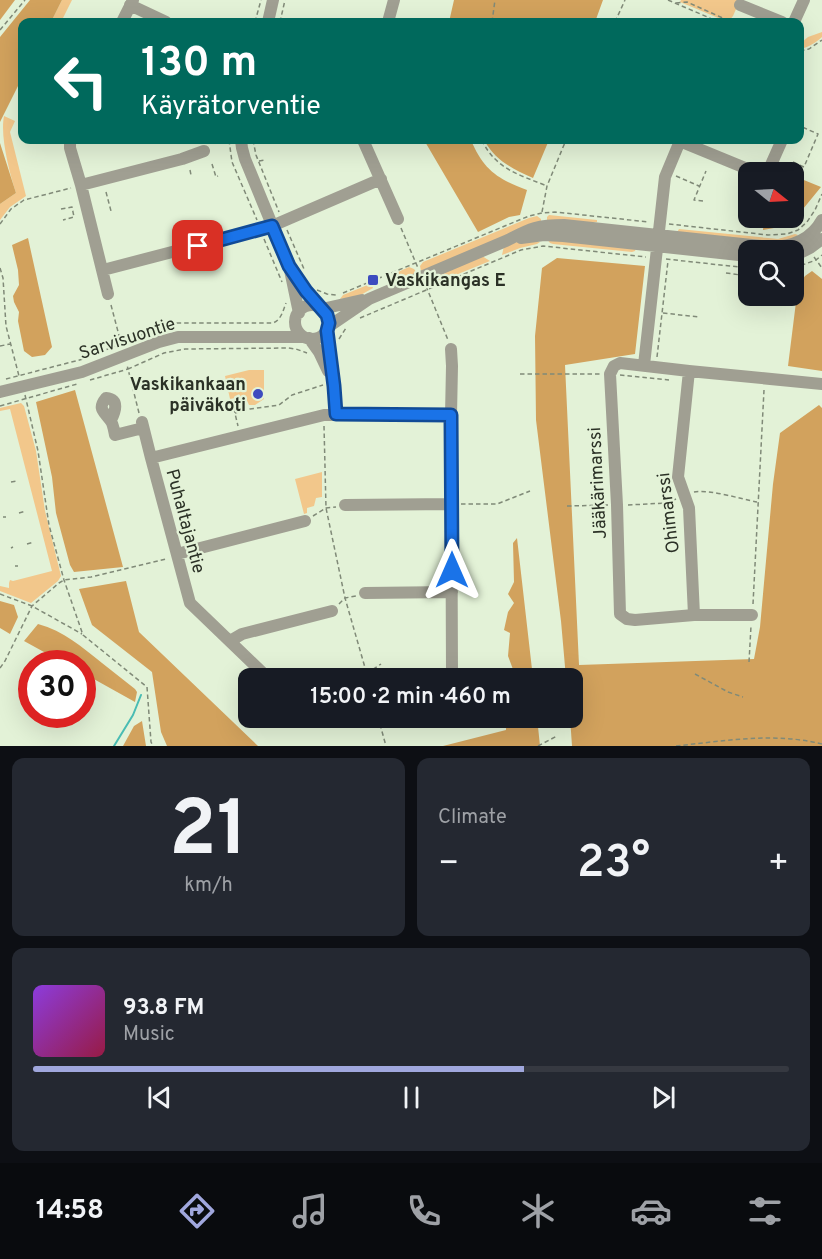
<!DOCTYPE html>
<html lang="en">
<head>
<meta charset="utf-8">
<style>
  :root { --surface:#171b24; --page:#242831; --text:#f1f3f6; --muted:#9ea1a6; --line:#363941; --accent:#a0a7dd }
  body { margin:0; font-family:Overpass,sans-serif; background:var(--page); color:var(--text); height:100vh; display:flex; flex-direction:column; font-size:22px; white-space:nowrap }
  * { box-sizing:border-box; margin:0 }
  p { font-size:20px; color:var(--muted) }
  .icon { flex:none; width:33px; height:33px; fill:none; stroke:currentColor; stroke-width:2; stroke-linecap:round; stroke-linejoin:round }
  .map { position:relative; height:746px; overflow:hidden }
  .details { display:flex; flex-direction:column; gap:12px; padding:12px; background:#0d0f14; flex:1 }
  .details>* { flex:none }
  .top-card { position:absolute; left:18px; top:18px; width:786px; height:126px; border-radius:12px; box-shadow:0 6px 24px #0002; background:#00695c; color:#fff; overflow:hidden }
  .needle { width:39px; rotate:108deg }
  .tools { position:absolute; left:738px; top:162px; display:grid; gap:12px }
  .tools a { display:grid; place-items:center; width:66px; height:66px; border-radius:12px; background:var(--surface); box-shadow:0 6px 24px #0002; font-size:30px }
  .speed { position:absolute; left:18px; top:650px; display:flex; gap:12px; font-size:30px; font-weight:700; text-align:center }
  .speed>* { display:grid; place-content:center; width:78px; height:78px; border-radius:50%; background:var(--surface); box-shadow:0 6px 24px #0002; line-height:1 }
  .speed .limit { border:9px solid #d22; background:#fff; color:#111 }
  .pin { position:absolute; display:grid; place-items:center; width:51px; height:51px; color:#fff; margin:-26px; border-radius:12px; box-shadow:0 3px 9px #0006 }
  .me { position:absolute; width:66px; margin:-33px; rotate:0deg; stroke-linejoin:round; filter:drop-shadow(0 0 4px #0008) }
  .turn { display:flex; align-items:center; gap:21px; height:126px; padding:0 24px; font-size:27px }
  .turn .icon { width:78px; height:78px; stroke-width:2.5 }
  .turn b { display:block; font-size:42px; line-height:51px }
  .big { font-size:45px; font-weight:600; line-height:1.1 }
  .details .tile { flex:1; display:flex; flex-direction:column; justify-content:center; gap:9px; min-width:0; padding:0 21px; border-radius:12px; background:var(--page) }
  .details .dial { align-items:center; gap:0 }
  .dial b { font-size:78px; line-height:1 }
  .song { display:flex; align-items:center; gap:18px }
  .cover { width:72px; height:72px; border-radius:9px; background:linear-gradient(135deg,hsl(270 70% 55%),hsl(340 70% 35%)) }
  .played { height:6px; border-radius:3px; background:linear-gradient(90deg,var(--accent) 65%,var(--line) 65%) }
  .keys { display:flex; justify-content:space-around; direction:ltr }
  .heat { display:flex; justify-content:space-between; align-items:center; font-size:33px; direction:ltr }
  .details .tiles { flex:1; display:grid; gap:12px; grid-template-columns:1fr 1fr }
  .tile:last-child { grid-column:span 2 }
  .trip { position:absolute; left:238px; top:668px; width:345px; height:60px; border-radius:12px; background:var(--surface); box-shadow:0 6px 24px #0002; font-weight:600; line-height:60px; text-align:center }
  .menu { display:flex; height:96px; justify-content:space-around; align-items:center; background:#090b0e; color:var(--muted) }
  .menu .icon { width:42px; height:42px }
  .menu .active { color:var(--accent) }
  .menu b { font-size:27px; color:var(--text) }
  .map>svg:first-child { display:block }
  .green { fill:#f2c78b }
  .forest { fill:#d2a25d }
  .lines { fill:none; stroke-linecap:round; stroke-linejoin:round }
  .stream { stroke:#49bcb3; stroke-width:2 }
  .path { stroke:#808a78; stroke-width:1.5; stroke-dasharray:4.5 3; stroke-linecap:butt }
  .minor { stroke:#a09f92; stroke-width:12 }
  .route-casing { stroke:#114b97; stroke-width:15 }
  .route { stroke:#1a73e8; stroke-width:10 }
  .poi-dot { fill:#3c4bbf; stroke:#e3f2d7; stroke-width:2 }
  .labels { text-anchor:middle; stroke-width:4.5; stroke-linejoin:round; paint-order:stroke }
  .poi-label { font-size:18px; font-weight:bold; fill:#2b3126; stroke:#e3f2d7; text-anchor:start }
  .street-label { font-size:18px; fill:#2b3126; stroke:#e3f2d7 }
</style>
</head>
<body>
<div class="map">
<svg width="822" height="746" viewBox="0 0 822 746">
  <rect width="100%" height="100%" fill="#e3f2d7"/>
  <path class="green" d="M62,0h10l-11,22h-10z
    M681,0h59l-7,16 -5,6 -48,-20z
    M822,32v5c-7,6 -13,10 -22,12v-5l8,-7z
    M4,116l11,5 -5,11 16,64 -16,11 -10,13v-16l16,-11c-7,-22 -16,-57 -12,-77z
    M549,215l48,5v2l-20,1 -30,-2v-4z
    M537,216l4,3v4l-120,48 -1,-5 3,-4 106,-44z
    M679,229l89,9 10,1 17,-5 3,1 -9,7 -113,-8z
    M547,239l89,9 -1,3 -3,1 -79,-8 -3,-1z
    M520,241l20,1 -3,2 -17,4 -18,7 2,-9z
    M482,256l8,5 -59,24 -4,-1 -2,-4z
    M409,267l5,2 3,4 -26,7 -2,-4z
    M370,284l2,1 1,3 -14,8 -19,3 3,-4z
    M249,370h15v29l-9,6h-6l-4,-9 -15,3 -5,-23z
    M21,403l3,3 12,45 9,60 16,65 -3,5 -27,22 -31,-12v-5l9,2v-5l1,-3 3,1 39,-10 -42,-162 -10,2v-3z
    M322,472v25l-6,1 -2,8 -7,2v5l-3,1 -9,-35z"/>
  <path class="forest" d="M0,0h15l-15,20z
    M30,0h32l-11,22h-29v56l-22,44v-85z
    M454,0h149l-8,22h-146z
    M424,140h47c12,29 26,39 56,50l-7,25 -11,2 -31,15z
    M484,140h65l-16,38c-21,-9 -38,-18 -49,-38z
    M0,143l16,50 -16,11z
    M794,176l27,11 -27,33 -20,8 -11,2 1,-12h30z
    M28,238l24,109 -7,8 -13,2 -8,-6 -6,-30 1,-9 -5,-10 -1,-6 6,-11 -1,-15 -6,-25z
    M557,258l88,8 -10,88 -70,11 14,300 175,-6 6,-32 13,-143 7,-51 39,-28 3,3v338h-250l-2,-29h3v-39h-7l-5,-57 -25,-201 -1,-84 7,-68z
    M812,271l10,8v92l-34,-5 10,-80 7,-10z
    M75,390l48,177 -49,5 -4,-7 -14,-52 -4,-36 -16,-75z
    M517,538l16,140h-22l3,-6 -6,-16 2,-23 -6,-3 4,-18 6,-9 -6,-9 6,-12 -1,-39z
    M126,581l13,51 119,114h-91l-6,-14 -9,-60 -60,-47 -13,-36z
    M0,601l14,4 4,12 -8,17 -10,-6z
    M38,624c26,7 44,23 64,39 11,9 22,17 33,26l2,3 -2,10 -52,-29 -1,-10h-18l-40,-22z
    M506,717h31l3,29h-97l63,-16z
    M142,721l4,25h-23l11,-20z"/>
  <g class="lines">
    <path class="stream" d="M114,746l19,-31 8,-20"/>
    <path class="path" d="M668,0l51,22
      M676,3l11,-1 38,17 2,3
      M255,22l6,-22
      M280,22l5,-22
      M492,22l3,-22
      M615,22l10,-22
      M733,22l1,-2
      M0,30l25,-30
      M800,51l9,-2 13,-9
      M193,140l7,1
      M229,140l3,22 25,58
      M253,140l3,15 23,57
      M482,140c13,29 38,35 65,46
      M210,142l8,-2
      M259,161l6,-1
      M793,162l11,5 14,-33 -18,-8
      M212,164l4,13 2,-1
      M190,170l1,5
      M676,176l23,10
      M106,192l5,19h-2
      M703,201l-9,-1 12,-29
      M61,209l11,-2 2,10 -11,3
      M542,212l5,-26 19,-46
      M0,224l11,-15 13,-9 47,-12
      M669,224l99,11 19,-1 11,-4 9,-8 8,-12 7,-16
      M401,228l17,40
      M287,230l17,39
      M264,239l18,43
      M814,257l8,11
      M666,259l82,9
      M0,268l3,10 3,48 13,50
      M794,268l22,-8 6,-5
      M726,273l22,3
      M426,286l22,54
      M317,290l10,4 9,1
      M343,293l186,-77 13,-3 13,-1 94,10
      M111,305l10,38
      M663,313l36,4
      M360,318l161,-68 22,-4 103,11
      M339,339l7,-11
      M0,346l10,-2
      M657,357l11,-96
      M520,374h80
      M620,375l49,5
      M6,379l81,-21 51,-22 39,-13h96c8,-3 10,-12 13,-20
      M90,380l38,-11 -1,-4
      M25,395l13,56 11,74 15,55 19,55 64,52 4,55 2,4
      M232,401l6,25
      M0,406l77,-22
      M139,413l-11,-44 36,-16 21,-4 103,-1 8,1 11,4
      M235,413l15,-4 29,-4 13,-10 31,-10
      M324,426l2,82 19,90 23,80
      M11,482l7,-1
      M694,492c15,-3 47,7 63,10
      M461,504h36l33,-13
      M628,505l39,-2 9,-4
      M567,506l41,-1
      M19,513l7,-2
      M313,516l13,-8 10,-1
      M3,517h3
      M27,544l7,-2
      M11,548l2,-1
      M15,566h3
      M0,594l32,12 50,28
      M339,604l6,-6 11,-2
      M753,604l11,-214
      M749,662l2,-36
      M0,668l5,-7 27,-55 27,-23 5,-3 27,-3 75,-18
      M366,672l6,-2 9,-6
      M695,674l33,18 15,5
      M378,717l8,29
      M538,746l19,-10
      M676,746c48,-5 98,-14 146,-2"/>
    <path class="minor" d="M130,5l36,17
      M740,5l42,17
      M122,22l11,-22
      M268,22l5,-22
      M388,22l6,-22
      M794,22l10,-22
      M70,140v8l11,37 27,109
      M241,140l1,8 3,11 44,107 17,25 12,16
      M363,140l35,79
      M677,140l78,32
      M765,172l5,-5 12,-27
      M81,185l101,-26 22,-8
      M521,238l23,-3 19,1 185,20
      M794,256l16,-8 12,-9
      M103,270l169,-44 109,-47
      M290,270l9,43
      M295 322a17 17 0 1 1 34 0a17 17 0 1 1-34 0Z
      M322,309l40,-9
      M328,327l41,-28 139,-59c23,-12 30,-15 56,-15l206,22c22,0 41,-7 52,-27
      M327,331l7,55 2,29
      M309,338l10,14 9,19
      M644,365l21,-188 15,-36
      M689,371l-11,106 11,31 5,107
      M0,392l82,-20 77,-30 19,-5h126
      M451,415l1,-49 -1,-17
      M111,420c4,-8 9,-21 -5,-22 -9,11 -2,13 4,22 3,3 4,10 5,15l28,-7
      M142,422l9,36
      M345,505l107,-1
      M177,554l128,-33
      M365,593l87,-1
      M752,615h-58l-59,5 -8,-1 -7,-5 -3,-109 -7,-131 4,-8 6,-3 69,8 133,13
      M230,641l12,-7 90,-23
      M268,678l-78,-75 -39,-145 173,-43h127l1,258 -2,5
      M308,717l10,4 16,-4"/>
  </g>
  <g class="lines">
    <g class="route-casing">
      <path id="route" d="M198,246l74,-20 17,40 17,25 21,24 2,8 -2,8 7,55 2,28 115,1 1,155"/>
    </g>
    <use href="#route" class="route"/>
  </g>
  <g class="poi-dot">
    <rect x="367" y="274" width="12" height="12" rx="3"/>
    <circle cx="258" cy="394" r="6"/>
  </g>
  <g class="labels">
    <g class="poi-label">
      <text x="385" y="286">Vaskikangas E</text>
      <text x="246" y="390" text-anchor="end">Vaskikankaan<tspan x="246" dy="21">päiväkoti</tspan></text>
    </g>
    <g class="street-label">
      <text transform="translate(127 338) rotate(-18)" y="6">Sarvisuontie</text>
      <text transform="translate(597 483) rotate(-93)" y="6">Jääkärimarssi</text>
      <text transform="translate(668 513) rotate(-97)" y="6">Ohimarssi</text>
      <text transform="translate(186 521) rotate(75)" y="6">Puhaltajantie</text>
    </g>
  </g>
</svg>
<div class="tools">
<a><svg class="needle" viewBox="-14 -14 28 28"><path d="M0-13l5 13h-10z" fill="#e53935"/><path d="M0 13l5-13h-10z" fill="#9ea1a6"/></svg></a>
<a><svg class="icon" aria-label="search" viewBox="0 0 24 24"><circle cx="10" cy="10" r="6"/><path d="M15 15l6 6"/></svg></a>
</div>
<div class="speed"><div class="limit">30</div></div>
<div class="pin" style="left:198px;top:246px;background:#d93025"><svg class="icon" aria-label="arrive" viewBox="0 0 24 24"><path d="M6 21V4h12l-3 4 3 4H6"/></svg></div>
<svg class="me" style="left:452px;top:570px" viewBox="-20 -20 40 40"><path d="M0-17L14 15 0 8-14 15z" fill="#1a73e8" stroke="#fff" stroke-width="4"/></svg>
<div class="trip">15:00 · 2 min · 460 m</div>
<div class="top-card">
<div class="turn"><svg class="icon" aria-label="left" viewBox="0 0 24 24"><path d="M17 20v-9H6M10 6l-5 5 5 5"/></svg><div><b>130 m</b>Käyrätorventie</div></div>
</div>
</div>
<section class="details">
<div class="tiles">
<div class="tile dial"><b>21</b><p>km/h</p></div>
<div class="tile"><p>Climate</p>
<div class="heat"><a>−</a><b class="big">23°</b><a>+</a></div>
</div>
<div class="tile">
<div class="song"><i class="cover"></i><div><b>93.8 FM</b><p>Music</p></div></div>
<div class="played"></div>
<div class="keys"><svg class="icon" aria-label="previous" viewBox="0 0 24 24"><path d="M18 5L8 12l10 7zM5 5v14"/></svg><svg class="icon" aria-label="pause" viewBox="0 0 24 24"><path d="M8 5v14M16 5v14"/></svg><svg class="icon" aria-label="next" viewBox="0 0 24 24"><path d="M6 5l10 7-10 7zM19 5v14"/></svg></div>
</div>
</div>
</section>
<nav class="menu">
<b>14:58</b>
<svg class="icon active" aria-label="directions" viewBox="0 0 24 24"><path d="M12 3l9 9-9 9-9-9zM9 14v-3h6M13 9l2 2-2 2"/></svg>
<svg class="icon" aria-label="music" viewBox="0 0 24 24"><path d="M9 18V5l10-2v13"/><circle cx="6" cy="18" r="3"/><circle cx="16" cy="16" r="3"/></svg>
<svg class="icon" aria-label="phone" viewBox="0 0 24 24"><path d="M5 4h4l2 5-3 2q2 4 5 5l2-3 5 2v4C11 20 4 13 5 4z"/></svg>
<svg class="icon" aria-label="climate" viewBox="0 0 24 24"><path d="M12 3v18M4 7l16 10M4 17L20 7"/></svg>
<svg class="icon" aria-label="car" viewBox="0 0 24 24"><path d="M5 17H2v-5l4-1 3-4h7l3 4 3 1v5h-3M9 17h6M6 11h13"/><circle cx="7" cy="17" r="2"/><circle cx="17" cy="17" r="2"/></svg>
<svg class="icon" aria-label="filters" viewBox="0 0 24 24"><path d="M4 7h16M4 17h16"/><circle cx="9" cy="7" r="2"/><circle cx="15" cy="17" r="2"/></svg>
</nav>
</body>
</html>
